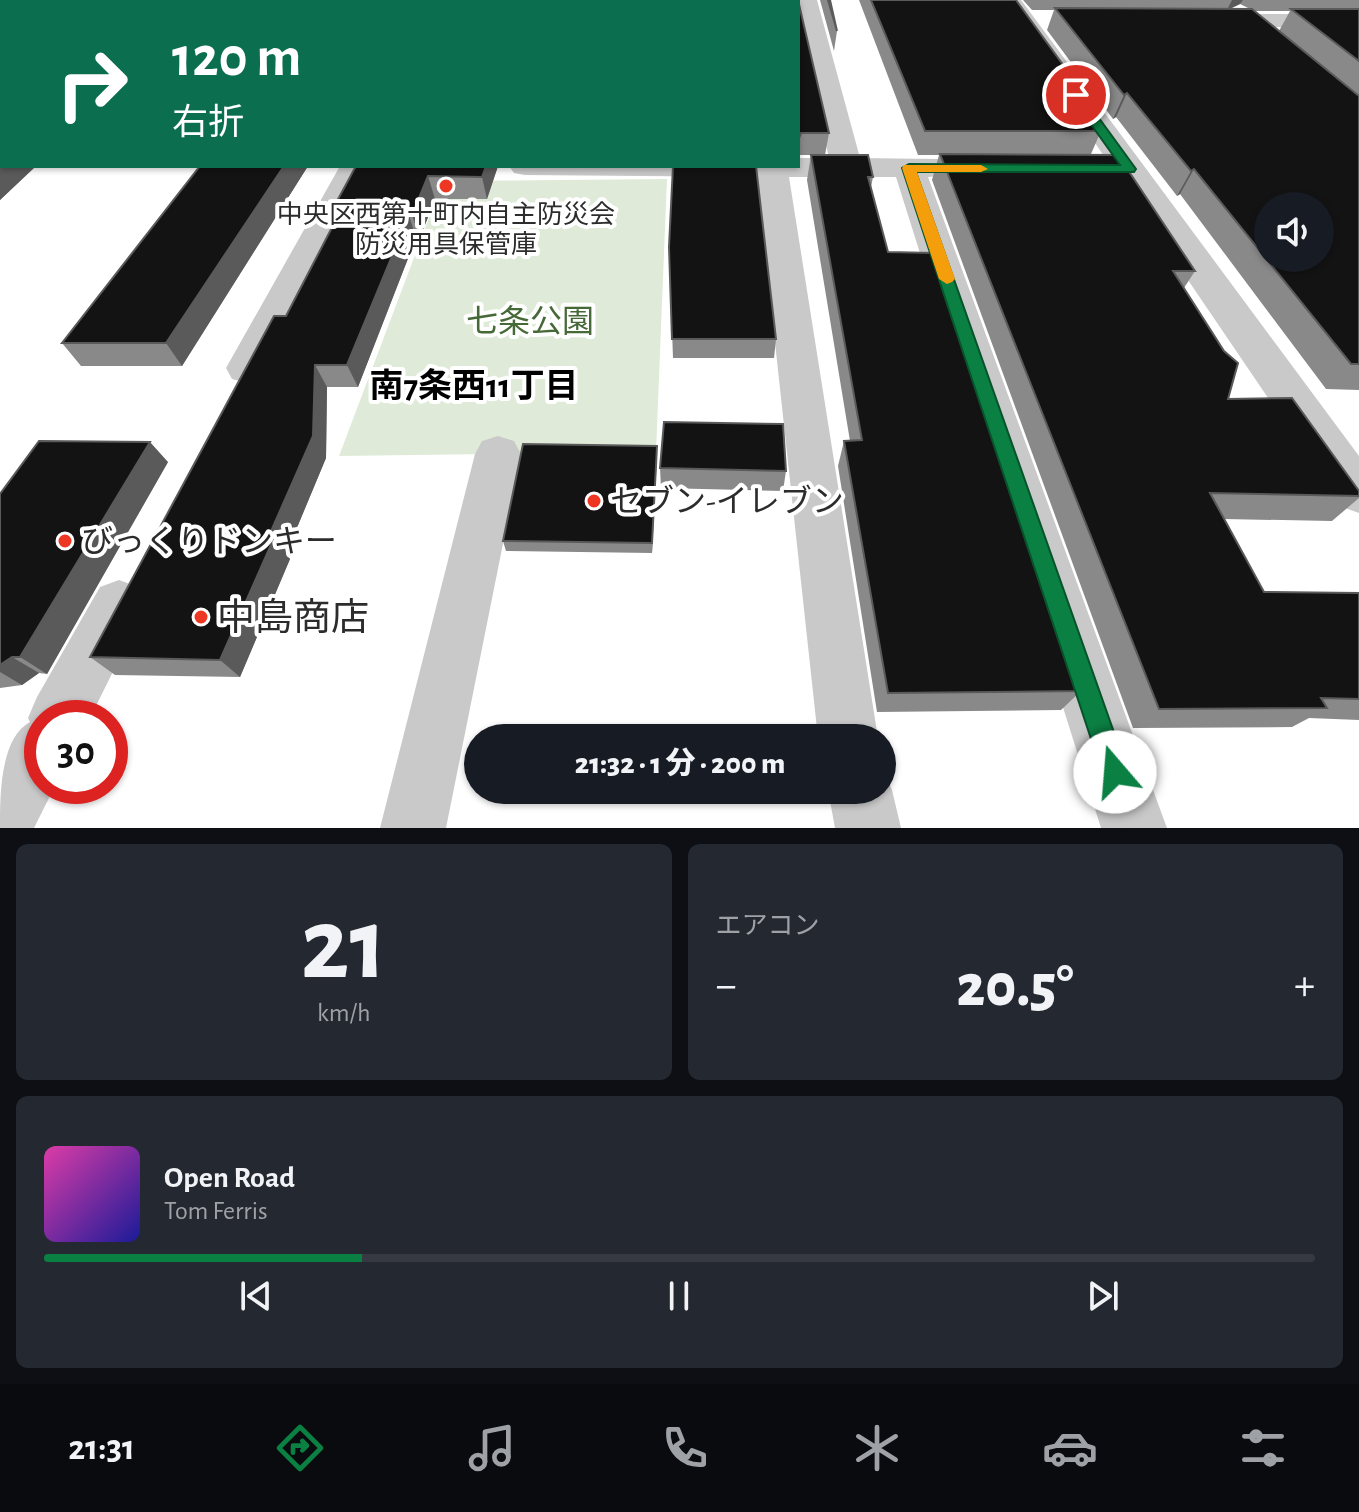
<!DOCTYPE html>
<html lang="ja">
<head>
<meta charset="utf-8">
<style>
  :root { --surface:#171b24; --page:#242831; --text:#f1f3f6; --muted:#9ea1a6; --line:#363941; --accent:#0b8043 }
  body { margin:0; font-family:"Alegreya Sans","Noto Sans JP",sans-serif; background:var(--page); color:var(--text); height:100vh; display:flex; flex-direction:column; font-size:30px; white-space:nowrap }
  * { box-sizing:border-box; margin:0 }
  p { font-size:26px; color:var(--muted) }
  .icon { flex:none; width:44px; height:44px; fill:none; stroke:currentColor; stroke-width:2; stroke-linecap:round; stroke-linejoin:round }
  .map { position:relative; height:828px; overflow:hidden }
  .details { display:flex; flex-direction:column; gap:16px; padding:16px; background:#0d0f14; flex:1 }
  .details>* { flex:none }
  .guide { position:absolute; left:0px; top:0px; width:800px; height:168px; box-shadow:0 2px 6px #0004; background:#0b6e4f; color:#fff; overflow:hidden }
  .tools { position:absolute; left:1254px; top:192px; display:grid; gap:16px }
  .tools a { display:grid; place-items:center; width:80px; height:80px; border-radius:50%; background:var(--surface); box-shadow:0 2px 6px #0004; font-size:40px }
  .speed { position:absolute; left:24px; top:700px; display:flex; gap:16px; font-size:40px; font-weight:700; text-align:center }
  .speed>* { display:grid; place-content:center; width:104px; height:104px; border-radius:50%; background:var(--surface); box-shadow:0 2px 6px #0004; line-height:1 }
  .speed .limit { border:12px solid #d22; background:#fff; color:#111 }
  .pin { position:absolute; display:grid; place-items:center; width:68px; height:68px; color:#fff; margin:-34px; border:4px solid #fff; border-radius:50%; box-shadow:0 2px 8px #0007 }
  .me { position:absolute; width:88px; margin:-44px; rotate:342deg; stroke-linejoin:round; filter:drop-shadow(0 0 6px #0008) }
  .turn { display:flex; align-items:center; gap:28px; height:168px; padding:0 40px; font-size:36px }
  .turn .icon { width:104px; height:104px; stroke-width:2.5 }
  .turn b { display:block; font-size:56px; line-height:68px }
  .big { font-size:60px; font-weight:800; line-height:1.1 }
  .details .card { flex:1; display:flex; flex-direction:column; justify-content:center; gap:12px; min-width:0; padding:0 28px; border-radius:12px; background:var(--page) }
  .details .dial { align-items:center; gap:0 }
  .dial b { font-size:104px; line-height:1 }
  .song { display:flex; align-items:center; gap:24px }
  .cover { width:96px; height:96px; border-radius:12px; background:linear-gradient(135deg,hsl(320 70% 55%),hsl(240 70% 35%)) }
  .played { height:8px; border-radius:4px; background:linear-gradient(90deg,var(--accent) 25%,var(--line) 25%) }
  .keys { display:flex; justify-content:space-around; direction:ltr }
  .heat { display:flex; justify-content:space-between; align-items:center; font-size:44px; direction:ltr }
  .details .tiles { flex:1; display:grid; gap:16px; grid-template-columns:1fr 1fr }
  .card:last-child { grid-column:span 2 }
  .trip { position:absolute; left:464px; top:724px; width:432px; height:80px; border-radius:40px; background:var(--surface); box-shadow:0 2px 6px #0004; font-weight:800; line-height:80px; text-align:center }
  .menu { display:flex; height:128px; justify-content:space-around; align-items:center; background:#090b0e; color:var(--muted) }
  .menu .icon { width:56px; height:56px }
  .menu .active { color:var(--accent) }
  .menu b { font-size:36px; color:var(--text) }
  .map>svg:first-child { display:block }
  .green { fill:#dfebd8 }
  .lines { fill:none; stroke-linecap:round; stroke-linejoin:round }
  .minor { fill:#c9c9c9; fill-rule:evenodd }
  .wall { fill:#898989; fill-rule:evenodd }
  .shaded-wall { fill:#5a5a5a }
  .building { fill:#131313; stroke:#5a5a5a; stroke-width:2; fill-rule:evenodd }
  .route { fill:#0b8043; stroke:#07532c; stroke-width:2 }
  .slow { fill:#f59e0b }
  .poi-dot { fill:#ee3723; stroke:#fff; stroke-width:3 }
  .labels { text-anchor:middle; stroke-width:8; stroke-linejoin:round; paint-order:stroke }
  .far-poi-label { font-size:26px; fill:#2c2c2c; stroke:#fff }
  .park-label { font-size:32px; fill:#466938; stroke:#fff }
  .poi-label { font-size:32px; fill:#2c2c2c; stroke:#fff; text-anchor:start }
  .neighbourhood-label { font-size:34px; font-weight:bold; fill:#000; stroke:#fff }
  .near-poi-label { font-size:38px; fill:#2c2c2c; stroke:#fff; text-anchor:start }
</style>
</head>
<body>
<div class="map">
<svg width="1359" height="828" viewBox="0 0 1359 828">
  <rect width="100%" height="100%" fill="#fff"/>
  <path class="green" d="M667,179l-11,273 -317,4 104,-275z"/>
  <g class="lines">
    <path class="minor" d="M795,0h22l43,158 78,1 11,2 5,7 -5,7 -21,2 239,651h-66l-205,-651h-107l89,561h-60l-61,-561 -232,-2 -11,-2 -5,-7h289v-8h31l-31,-142v-14z
      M998,0h23l338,456v57l-17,-6z
      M1205,14h154v14l-162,-2 -4,-5 4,-5z
      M340,166h32l-110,213 -15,4 -15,-4 -6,-11z
      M498,436l16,5 7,13 -75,374h-66l95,-374 7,-13z
      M119,580l19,7 8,18 -56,113h-48v68h13l-21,42h-34c0,-33 0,-90 30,-106l-2,-4 9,-21 63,-110z
      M882,767l10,23 9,38h-66l-7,-38h54z"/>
  </g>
  <path class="wall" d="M0,0h798l31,133 -4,22h43l5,22 -2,10 17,65 45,1 148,438 -20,19 -184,2 -39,-246 6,-25h6l-43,-261 4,-25h-13v-153h-796v164h34l-36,34z
    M820,0h10l7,31 -3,20z
    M859,0h157l85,131 -10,23 104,117 -11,17 44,111 131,92v7l-27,23 -108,-2 40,73 95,1v127l-50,-2 -17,9 -159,1 -201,-548 7,-25h-21z
    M1023,0h336v390l-33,-1 -146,-195 -3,2 -61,-79 -3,2 -66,-89 7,-20h-22zM1240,4l10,5h-20zM1254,11h36l-11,20z
    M200,166h108l-126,200h-101l-19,-23z
    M356,166h142l-11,33h-52l-15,39h-4l-58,149h-31l-1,71 -40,96 4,5 -50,118 -125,-2 -25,-18 196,-341 48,-92 -4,-10z
    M669,247l107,92 -2,19h-101z
    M657,446l-5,107 -146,-2 -3,-10z
    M168,462l-121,212 -8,-1 -17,12 -22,3v-194z
    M660,468l126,3 -3,20 -122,-3z"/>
  <path class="shaded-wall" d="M1232,0h11l-3,4 -13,6z
    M1127,93l-11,24 -3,2 11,-24z
    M2,160v6h34l-36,34v-38z
    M284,166h24l-126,200 -16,-23z
    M486,166h12l-11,33 -5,-22z
    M1194,169l-14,25 -3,2 14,-25z
    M428,176l7,23 -15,39 -8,-23z
    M409,215l7,23 -58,149 -11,-22z
    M315,365l12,22 -1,71 -40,96 4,5 -50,118 -20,-17 48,-122z
    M150,442l18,20 -121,212 -27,-17z
    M657,446v11l-5,96v-10z
    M12,657l27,16 -17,12 -22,-13v-7z"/>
  <path class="building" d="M0,0h798l31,133h-28l-3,8v-139h-796v158l-2,2z
    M828,0h2l7,31z
    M871,0h145l82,113 -6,4 9,14h-176z
    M1055,8l197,1 107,87v268h-8l-157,-195 -3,2 -64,-78 -3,2zM1268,206h52v52h-52z
    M1291,9h68v52z
    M940,154l178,1 77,116h-22l51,80 14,12 -10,36 64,-1 67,93v5l-149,-3 54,99 95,1v106l-38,-1 6,10 -168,1z
    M811,155h57l5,22h-5l20,75 45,1 148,438 -193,2 -44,-252 18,-1z
    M200,166h84l-118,177h-104z
    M356,166h130l-4,11 -54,-1 -16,39h-3l-62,150h-32l-2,71 -45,102h6l-54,122 -130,-3 184,-341h12l53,-102h-9z
    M673,166h83l20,173h-104l-3,-92z
    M664,422l119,2 3,47 -126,-3z
    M39,441l111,1 -130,215h-8l-12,8v-171z
    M523,444l134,2 -5,97 -149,-2z"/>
  <path class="route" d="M1072,92h8l56,77 -2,3h-218l212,600 -4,9 -9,4 -9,-4 -4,-9 -200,-604 7,-4 211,1 -50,-70z"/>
  <path class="slow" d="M904,165h77l7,4 -7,3h-64l38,107 -3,3 -5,2 -8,-5 -37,-111z"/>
  <g class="poi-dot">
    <circle cx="446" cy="186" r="8"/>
    <circle cx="594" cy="501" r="8"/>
    <circle cx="65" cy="541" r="8"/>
    <circle cx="201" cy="617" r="8"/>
  </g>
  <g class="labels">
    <g class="far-poi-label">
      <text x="446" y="223">中央区西第十町内自主防災会<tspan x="446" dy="30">防災用具保管庫</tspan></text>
    </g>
    <g class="park-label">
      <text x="530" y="332">七条公園</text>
    </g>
    <g class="poi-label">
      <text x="610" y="512">セブン-イレブン</text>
      <text x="81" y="552">びっくりドンキー</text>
    </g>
    <g class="neighbourhood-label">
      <text x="474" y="397">南7条西11丁目</text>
    </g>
    <g class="near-poi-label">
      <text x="217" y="630">中島商店</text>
    </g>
  </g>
</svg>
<div class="tools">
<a><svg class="icon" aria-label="sound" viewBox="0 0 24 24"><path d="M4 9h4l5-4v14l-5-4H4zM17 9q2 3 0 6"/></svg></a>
</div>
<div class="speed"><div class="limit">30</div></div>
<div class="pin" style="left:1076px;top:95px;background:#d93025"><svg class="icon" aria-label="arrive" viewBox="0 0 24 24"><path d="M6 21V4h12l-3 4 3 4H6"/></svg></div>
<svg class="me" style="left:1115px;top:772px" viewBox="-20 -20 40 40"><circle r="19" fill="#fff"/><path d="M0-13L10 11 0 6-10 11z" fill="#0b8043"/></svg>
<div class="trip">21:32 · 1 分 · 200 m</div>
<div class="guide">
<div class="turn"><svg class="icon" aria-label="right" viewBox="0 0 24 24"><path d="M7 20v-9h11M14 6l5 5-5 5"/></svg><div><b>120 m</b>右折</div></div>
</div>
</div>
<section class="details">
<div class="tiles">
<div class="card dial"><b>21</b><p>km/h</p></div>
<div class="card"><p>エアコン</p>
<div class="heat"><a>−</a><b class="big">20.5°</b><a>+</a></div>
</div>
<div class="card">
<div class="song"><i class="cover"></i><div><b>Open Road</b><p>Tom Ferris</p></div></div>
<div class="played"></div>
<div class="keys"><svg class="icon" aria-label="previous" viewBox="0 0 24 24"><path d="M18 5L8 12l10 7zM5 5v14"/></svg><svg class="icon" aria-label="pause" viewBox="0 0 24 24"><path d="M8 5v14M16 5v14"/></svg><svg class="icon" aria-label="next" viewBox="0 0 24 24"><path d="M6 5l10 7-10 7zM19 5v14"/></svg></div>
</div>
</div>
</section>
<nav class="menu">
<b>21:31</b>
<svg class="icon active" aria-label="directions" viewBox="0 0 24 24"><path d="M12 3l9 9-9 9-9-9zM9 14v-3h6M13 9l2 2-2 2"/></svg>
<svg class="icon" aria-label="music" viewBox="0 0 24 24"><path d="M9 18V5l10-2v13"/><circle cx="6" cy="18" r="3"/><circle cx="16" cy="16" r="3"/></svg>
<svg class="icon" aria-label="phone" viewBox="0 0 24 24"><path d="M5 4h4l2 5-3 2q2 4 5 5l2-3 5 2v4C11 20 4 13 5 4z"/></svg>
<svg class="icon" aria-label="climate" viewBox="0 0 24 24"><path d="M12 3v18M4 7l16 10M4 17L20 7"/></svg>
<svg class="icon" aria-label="car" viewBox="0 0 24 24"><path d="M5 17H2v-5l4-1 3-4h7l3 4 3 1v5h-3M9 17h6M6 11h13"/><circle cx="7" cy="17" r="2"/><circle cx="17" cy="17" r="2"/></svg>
<svg class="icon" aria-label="filters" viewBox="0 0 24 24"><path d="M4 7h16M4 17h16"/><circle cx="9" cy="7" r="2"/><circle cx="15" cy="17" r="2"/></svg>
</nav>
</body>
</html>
